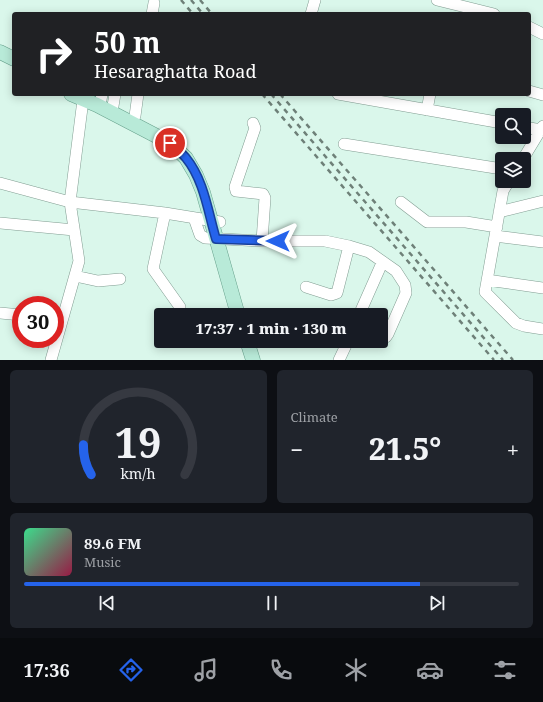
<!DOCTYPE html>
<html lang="en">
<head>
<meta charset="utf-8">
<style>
  :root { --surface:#171b24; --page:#20242c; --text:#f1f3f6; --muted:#9ea1a6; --line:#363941; --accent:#2563eb }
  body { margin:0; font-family:"Noto Serif",serif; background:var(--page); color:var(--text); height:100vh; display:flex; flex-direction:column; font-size:15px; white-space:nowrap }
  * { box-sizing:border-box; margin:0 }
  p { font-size:13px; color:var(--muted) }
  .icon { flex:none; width:22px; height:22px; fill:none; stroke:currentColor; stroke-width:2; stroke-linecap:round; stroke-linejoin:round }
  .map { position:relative; height:360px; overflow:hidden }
  .panel { display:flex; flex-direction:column; gap:10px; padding:10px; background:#0d0f14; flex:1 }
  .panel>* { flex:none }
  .hud { position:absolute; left:12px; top:12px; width:519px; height:84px; border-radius:4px; box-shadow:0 2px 10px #0003; background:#202124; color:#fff; overflow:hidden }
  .fabs { position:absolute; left:495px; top:108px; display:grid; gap:8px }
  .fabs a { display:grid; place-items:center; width:36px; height:36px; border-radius:4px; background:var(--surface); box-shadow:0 2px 10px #0003; font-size:20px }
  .speed { position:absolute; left:12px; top:296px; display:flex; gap:8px; font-size:20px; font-weight:700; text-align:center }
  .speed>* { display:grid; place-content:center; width:52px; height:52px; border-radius:50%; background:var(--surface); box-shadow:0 2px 10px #0003; line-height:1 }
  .speed .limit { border:6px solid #d22; background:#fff; color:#111 }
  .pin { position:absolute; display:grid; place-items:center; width:34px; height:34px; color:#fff; margin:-17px; border:2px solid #fff; border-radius:50%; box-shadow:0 1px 4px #0007 }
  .me { position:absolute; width:44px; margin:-22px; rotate:270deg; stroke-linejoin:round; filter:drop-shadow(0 0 3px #0008) }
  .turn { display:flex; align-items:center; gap:14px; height:84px; padding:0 16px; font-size:18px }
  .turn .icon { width:52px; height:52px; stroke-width:2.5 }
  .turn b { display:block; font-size:28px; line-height:34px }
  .big { font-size:30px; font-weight:800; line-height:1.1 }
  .panel .widget { flex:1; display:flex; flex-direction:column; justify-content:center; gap:6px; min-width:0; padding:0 14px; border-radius:6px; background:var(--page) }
  .panel .dial { align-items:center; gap:0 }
  .dial svg { height:104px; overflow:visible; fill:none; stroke:var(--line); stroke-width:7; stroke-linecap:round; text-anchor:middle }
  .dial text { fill:var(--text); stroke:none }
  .song { display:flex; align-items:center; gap:12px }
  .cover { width:48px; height:48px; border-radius:6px; background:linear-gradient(135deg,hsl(150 70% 55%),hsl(340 70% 35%)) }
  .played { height:4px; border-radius:2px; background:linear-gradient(90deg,var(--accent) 80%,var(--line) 80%) }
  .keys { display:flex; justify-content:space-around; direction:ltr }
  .heat { display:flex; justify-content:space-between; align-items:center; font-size:22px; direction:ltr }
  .panel .tiles { flex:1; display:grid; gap:10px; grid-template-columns:1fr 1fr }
  .widget:last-child { grid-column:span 2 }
  .trip { position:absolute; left:154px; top:308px; width:234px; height:40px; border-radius:4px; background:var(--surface); box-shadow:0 2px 10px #0003; font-weight:800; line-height:40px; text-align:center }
  .tabs { display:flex; height:64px; justify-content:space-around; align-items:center; background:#090b0e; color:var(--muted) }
  .tabs .icon { width:28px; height:28px }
  .tabs .current { color:var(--accent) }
  .tabs b { font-size:18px; color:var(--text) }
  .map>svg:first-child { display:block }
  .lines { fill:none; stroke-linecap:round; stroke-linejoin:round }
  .minor-casing { stroke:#829d92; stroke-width:12 }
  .major-casing { stroke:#66a08b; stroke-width:15 }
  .minor { stroke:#fff; stroke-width:11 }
  .major { stroke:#b8ead8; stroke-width:14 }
  .rail { stroke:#6e8078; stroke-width:2.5; stroke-dasharray:5 5; stroke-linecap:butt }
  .route-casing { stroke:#184099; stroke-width:10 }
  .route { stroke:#2563eb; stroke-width:7 }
</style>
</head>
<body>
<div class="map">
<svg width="543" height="360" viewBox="0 0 543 360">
  <rect width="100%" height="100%" fill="#daf7eb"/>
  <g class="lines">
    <g class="minor-casing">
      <path id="minor" d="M437,0l57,14
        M152,14l2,-11
        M311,14l4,-14
        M529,27l14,7
        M529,91l14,4
        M338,94l164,29
        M101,100l1,-6
        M113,106l2,-12
        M427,110l3,-16
        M135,116l3,-22
        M253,123l2,5 -20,59 1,4 27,3 2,4 -3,43
        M524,127l17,3
        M344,144l158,25
        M523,159l20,-33
        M509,181l-6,10 -18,101 31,31 8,3 19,3
        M0,183l70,19 13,-102
        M401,202l26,20h39l31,5
        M499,212l44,-11
        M165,213l-12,56 27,38
        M194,218l6,17 5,3 57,3h63l24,5 20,6 27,19 9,14 1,8 -18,41 -2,3 -3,1
        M0,223l74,7
        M495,236l48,6
        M75,276l23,5 22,-2
        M487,280l56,8
        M306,287l25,8 6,-2 12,-47
        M0,313l21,2
        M359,315l23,-52
        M51,360l28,-99 -9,-59 95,11 55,9
        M339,360l9,-19"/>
    </g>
    <g class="major-casing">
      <path id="major" d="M0,52l14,7
        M71,94l26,11 73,38 16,15 10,17 7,17 35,123
        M247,341l6,19"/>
    </g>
    <use href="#minor" class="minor"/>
    <use href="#major" class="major"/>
    <path class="rail" d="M181,0l12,14
      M191,0l12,14
      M200,0l12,14
      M262,94l232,266
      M271,94l232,266
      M280,94l233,266"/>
  </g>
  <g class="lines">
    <g class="route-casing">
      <path id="route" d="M170,143c5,5 11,9 16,15 18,22 22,54 30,81l62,2"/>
    </g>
    <use href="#route" class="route"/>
  </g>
</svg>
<div class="fabs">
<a><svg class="icon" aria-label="search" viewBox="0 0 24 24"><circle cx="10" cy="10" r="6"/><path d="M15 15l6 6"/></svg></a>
<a><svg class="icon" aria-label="layers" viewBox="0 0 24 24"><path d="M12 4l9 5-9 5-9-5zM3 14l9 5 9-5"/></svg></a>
</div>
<div class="speed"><div class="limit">30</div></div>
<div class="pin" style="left:170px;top:143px;background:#d93025"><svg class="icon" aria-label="arrive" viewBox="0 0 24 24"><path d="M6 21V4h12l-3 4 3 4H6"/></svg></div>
<svg class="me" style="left:278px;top:241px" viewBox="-20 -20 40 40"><path d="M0-17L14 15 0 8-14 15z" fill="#2563eb" stroke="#fff" stroke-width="4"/></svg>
<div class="trip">17:37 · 1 min · 130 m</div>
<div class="hud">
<div class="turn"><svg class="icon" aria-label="right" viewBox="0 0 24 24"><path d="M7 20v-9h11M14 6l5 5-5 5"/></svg><div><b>50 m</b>Hesaraghatta Road</div></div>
</div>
</div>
<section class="panel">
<div class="tiles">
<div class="widget dial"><svg viewBox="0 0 100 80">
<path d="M14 69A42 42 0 1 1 86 69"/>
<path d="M14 69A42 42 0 0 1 8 46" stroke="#2563eb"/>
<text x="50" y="56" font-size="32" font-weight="700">19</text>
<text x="50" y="72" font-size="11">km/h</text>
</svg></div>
<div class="widget"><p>Climate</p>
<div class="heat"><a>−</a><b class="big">21.5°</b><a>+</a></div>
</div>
<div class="widget">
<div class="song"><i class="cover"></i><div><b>89.6 FM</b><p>Music</p></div></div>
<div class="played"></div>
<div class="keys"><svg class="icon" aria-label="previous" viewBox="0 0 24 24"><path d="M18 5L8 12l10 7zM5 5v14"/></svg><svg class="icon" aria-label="pause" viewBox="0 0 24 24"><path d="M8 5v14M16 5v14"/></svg><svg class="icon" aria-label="next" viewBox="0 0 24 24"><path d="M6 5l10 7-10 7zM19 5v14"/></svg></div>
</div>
</div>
</section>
<nav class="tabs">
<b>17:36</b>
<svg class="icon current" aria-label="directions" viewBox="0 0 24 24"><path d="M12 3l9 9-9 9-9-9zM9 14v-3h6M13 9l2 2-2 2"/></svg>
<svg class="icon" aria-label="music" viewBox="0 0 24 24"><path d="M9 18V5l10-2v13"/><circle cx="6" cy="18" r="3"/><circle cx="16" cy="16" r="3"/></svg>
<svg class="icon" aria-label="phone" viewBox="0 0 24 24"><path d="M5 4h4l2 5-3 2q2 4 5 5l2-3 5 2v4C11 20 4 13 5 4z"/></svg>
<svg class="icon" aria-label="climate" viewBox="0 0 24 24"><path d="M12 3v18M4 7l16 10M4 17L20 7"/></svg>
<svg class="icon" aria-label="car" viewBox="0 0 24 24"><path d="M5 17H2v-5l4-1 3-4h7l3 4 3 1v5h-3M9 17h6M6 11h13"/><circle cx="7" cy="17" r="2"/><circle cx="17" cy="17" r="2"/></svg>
<svg class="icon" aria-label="filters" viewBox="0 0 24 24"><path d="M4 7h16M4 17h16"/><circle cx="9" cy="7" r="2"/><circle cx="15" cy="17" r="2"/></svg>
</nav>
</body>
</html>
